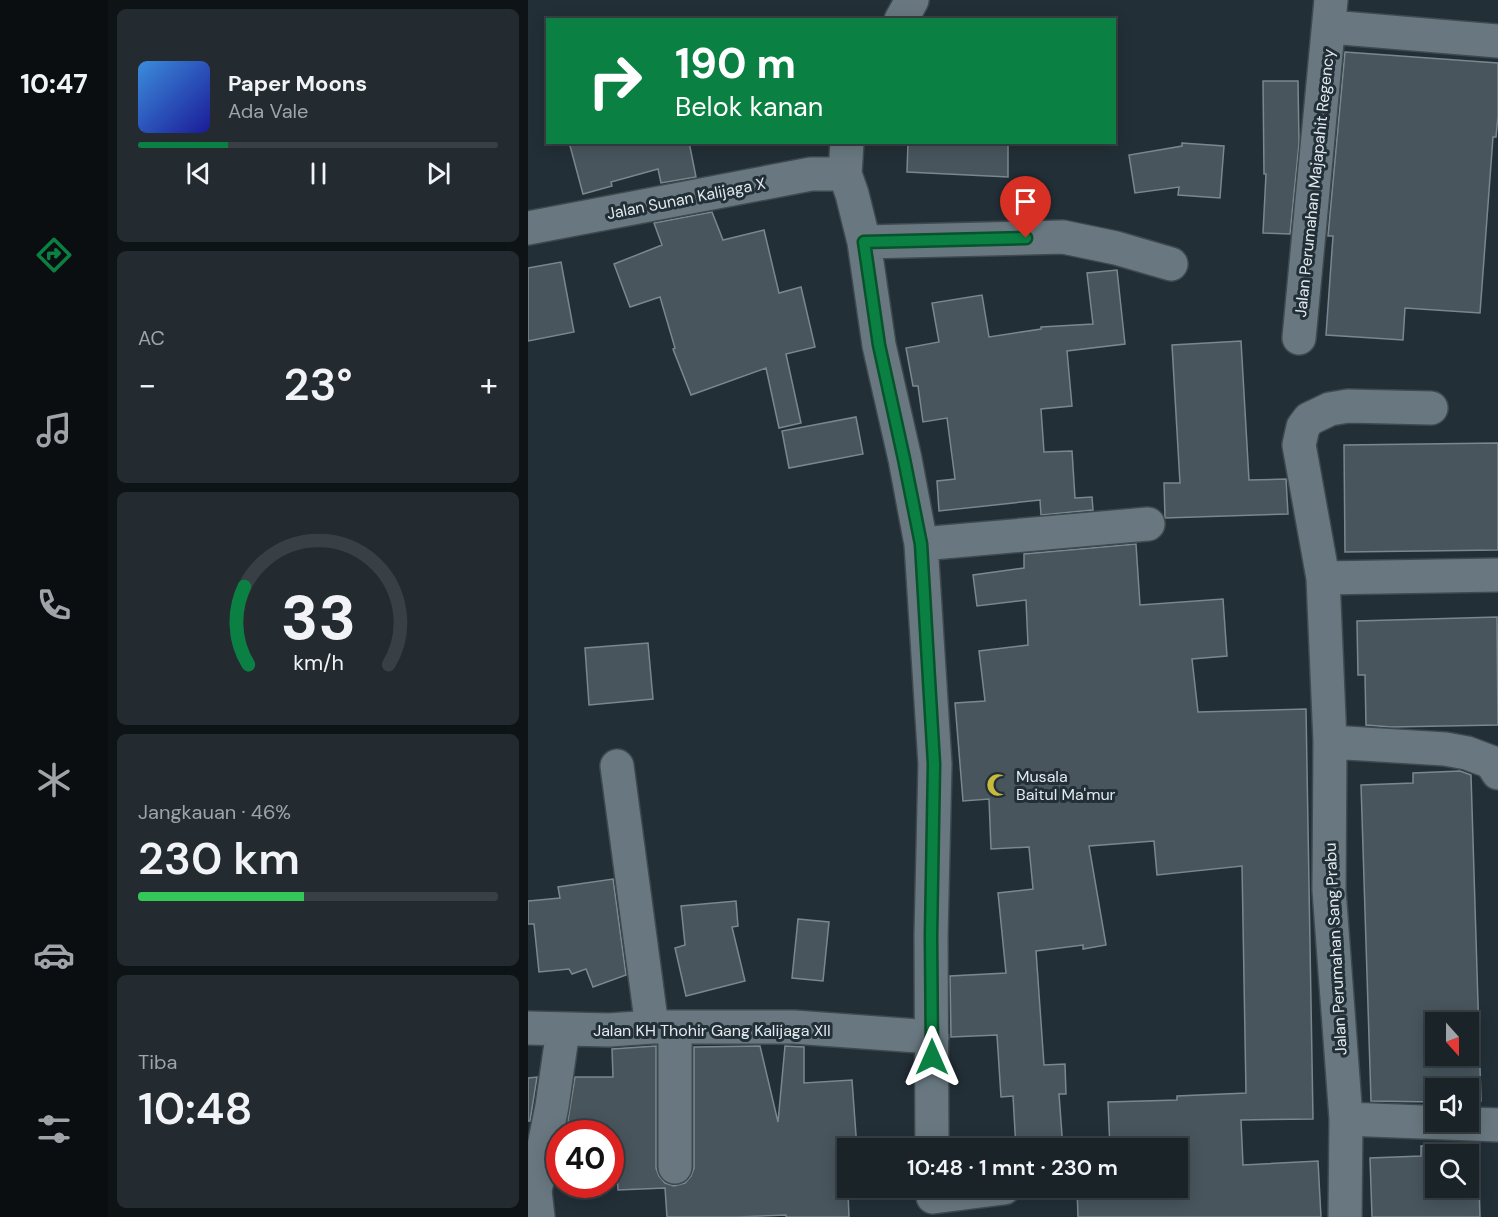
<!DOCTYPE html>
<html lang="id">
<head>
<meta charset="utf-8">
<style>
  :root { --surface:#1a2328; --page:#232b30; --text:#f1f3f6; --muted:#9fa4a8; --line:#384045; --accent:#0b8043 }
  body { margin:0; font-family:"DM Sans",sans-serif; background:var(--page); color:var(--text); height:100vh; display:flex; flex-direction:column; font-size:22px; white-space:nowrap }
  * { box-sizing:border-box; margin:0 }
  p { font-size:20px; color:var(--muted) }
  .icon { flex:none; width:33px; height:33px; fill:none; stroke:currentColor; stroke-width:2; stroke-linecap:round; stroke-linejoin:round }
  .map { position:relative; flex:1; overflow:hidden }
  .sheet { display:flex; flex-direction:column; gap:9px; padding:9px; background:#0e1316; width:420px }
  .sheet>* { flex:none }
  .guide { position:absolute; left:18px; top:18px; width:570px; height:126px; border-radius:0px; box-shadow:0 3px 15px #0003,0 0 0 2px var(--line); background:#0b8043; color:#fff; overflow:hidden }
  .needle { width:39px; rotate:159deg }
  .controls { position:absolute; left:897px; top:1012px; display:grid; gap:12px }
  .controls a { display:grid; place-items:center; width:54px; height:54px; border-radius:0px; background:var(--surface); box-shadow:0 3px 15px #0003,0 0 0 2px var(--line); font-size:30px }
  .speed { position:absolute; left:18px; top:1120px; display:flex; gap:12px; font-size:30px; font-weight:700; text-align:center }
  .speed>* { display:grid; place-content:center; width:78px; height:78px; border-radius:50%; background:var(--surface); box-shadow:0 3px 15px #0003,0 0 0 2px var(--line); line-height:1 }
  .speed .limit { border:9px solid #d22; background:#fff; color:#111 }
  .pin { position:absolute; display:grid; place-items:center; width:51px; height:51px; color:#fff; margin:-62px -26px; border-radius:50% 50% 50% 0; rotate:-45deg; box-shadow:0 0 6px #0007 }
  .pin .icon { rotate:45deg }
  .me { position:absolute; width:66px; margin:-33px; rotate:0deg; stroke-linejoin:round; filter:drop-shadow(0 0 4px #0008) }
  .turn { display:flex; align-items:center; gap:21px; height:126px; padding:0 30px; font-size:27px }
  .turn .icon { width:78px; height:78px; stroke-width:2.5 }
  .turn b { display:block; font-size:42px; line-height:51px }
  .big { font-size:45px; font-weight:600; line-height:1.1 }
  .sheet .card { flex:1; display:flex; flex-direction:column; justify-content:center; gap:9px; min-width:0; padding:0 21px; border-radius:9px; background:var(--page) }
  .sheet .dial { align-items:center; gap:0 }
  .dial svg { height:156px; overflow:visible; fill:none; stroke:var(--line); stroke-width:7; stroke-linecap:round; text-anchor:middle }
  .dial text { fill:var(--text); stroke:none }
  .song { display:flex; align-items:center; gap:18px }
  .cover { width:72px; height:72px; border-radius:9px; background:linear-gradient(135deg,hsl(210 70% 55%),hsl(240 70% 35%)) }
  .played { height:6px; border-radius:3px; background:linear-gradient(90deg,var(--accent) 25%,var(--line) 25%) }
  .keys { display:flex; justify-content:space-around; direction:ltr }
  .heat { display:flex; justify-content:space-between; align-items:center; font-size:33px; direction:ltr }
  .charge { height:9px; border-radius:4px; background:linear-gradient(90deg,#34c759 46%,var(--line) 0) }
  .trip { position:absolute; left:309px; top:1138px; width:351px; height:60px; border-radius:0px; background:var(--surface); box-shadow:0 3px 15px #0003,0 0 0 2px var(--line); font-weight:600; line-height:60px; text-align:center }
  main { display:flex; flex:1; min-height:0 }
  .menu { display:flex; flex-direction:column; width:108px; justify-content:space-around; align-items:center; background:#0a0e10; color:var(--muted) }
  .menu .icon { width:42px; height:42px }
  .menu .active { color:var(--accent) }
  .menu b { font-size:27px; color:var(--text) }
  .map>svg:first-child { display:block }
  .building { fill:#48555d; stroke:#798890; stroke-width:1.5; fill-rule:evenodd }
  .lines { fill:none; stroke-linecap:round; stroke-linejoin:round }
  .minor-casing { stroke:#3f4a4f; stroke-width:36 }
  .minor { stroke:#697880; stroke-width:33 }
  .route-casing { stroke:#07532c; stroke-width:15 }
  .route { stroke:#0b8043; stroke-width:10 }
  .labels { text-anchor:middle; stroke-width:6; stroke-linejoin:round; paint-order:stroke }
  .street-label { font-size:16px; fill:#e2eaef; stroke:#222f36 }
  .poi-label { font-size:16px; fill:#e2eaef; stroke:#222f36; text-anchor:start }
</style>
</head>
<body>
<main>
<nav class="menu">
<b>10:47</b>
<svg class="icon active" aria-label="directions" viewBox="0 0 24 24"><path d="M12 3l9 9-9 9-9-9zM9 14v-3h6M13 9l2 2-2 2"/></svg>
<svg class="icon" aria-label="music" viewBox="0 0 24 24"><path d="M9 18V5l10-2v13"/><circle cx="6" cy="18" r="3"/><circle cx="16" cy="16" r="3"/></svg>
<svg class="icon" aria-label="phone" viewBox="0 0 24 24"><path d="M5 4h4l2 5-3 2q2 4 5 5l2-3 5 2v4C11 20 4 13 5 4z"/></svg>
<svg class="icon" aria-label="climate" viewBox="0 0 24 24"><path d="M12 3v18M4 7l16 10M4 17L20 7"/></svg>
<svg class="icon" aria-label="car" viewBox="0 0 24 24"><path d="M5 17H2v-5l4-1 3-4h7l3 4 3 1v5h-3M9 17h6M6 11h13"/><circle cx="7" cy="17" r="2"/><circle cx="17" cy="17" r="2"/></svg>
<svg class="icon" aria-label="filters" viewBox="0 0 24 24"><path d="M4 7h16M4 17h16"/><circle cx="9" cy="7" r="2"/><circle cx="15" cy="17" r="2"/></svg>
</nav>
<section class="sheet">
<div class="card">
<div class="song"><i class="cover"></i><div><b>Paper Moons</b><p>Ada Vale</p></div></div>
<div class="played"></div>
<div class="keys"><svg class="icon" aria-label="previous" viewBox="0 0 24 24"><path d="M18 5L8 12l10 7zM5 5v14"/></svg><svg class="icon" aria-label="pause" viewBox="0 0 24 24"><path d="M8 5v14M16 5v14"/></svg><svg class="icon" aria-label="next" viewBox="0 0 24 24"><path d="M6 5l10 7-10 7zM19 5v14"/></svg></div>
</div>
<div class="card"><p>AC</p>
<div class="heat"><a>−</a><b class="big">23°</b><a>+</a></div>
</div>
<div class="card dial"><svg viewBox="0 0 100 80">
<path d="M14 69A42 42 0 1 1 86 69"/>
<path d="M14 69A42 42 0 0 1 12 29" stroke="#0b8043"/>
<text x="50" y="56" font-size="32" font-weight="700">33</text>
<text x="50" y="72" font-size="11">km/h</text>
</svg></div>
<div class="card"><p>Jangkauan · 46%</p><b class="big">230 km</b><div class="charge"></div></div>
<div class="card"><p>Tiba</p><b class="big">10:48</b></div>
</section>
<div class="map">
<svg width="970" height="1217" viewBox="0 0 970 1217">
  <rect width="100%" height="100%" fill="#222f36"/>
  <path class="building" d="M817,52l153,11v53l-2,21h-3l-13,176 -75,-5 -2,32 -77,-5 7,-99h-5z
    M735,81h35l1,63 -9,90 -27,-1 3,-59h-2z
    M41,142h120l7,35 -35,6 -3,-14 -47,13 1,4 -29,8z
    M380,142h100v35l-101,-5z
    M654,143l42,3 -4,52 -42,-3 1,-8 -44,6 -6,-38 53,-9z
    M184,212l11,28 41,-10 15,63 22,-6 14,60 -29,7 15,69 -22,5 -13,-60 -75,27 -18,-46 2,-1 -15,-51 -30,10 -16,-43 48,-19 -8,-22z
    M33,262l13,70 -46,9v-73z
    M589,270l8,74 -58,7 5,55 -31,3 3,43 28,-1 3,47 17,-1 1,13 -52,5 -1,-15 -101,11 -2,-30 18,-2 -8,-61 -24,4 -5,-36h-5l-7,-38 33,-6 -7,-39 50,-8 7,42 52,-8v-2l52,-3 -6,-51z
    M713,341l8,139 37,-1 2,35 -123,4 -1,-35h16l-8,-138z
    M328,417l7,37 -74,14 -7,-37z
    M970,443v107l-153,2 -1,-107z
    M608,544l4,61 83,-6 4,57 -35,3 6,53 108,-3 7,410 -72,1 2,45 75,-4 3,56h-243l-1,-29h101v-39h-68l-2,-47 69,-2v-4l69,-3 -4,-227 -85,9 -3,-34 -65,5 17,99 -23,4v-4l-47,6 8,114 21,-1 1,30h-7l4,55h-47l-3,-53 -12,1 -4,-62 -46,2 -1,-61 56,-3 -8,-80 35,-4 -4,-42 -38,2 -2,-50 -26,2 -8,-98 30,-2 -6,-50 49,-6 -2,-45 -49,6 -4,-31 51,-7v-14z
    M969,617l1,108 -107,2 -25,-2 -1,-50h-7l-1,-54z
    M120,643l5,56 -64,6 -4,-57z
    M932,771l11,4 10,326h-13v-12h-32v13l-65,-1 -10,-316 52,-2v-10zM908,1023h32v33h-32z
    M85,879l13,96 -33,12 -7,-18 -14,5 -3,-5 -30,3 -5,-48h-6v-23l32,-3 -2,-11z
    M208,901l2,25 -6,1 13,54 -59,15 -11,-48 10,-3 -4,-39z
    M270,919l31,3 -6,59 -31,-3z
    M128,1046v122l3,8 6,7 9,3 11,-3 6,-7 3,-8v-121l66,-1 18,76 7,-76 19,1v36l48,-3 5,69h-9v43l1,25h-63v-2l-49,2h-70l-2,-29 -47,2 -1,-20 -7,1v-37h-40l-2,-14 7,-43h38l-1,-28z
    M9,1077l-7,44h-2v-43z
    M950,1144l2,73h-108l-2,-59 51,-2v-10zM908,1155h32v33h-32z"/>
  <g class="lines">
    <g class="minor-casing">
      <path id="minor" d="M373,20l11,-20
        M802,27l168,14
        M319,142l-2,32 7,20 12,48 15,103 26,114 16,85 14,220 -4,172 1,213
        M0,228l283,-54h34
        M336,242l199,-5 53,11 55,16
        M771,338l32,-338
        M393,544l227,-20
        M795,578l175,-3
        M802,742l115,7 22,4 24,9 7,11
        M89,766l35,261
        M0,1028l81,2 43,-3h142l138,10
        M147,1028v139
        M818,1119l152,6
        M405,1197l71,-9
        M10,1217l-3,-26 17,-85 11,-76
        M817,1217l1,-98 -17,-229 1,-148 -7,-164 -24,-133 4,-18 6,-8 21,-10 18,-3 83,2"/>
    </g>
    <use href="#minor" class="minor"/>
  </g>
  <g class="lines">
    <g class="route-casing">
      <path id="route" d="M404,1057l-1,-121 3,-172 -13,-220 -17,-85 -25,-114 -15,-103 162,-4"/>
    </g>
    <use href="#route" class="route"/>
  </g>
  <defs>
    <g id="mosque-bare" transform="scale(1.8)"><path d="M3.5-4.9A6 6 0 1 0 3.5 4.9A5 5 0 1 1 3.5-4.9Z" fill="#c8bb3b" stroke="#222f36" stroke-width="2.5" paint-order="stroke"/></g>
  </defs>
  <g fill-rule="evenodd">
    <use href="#mosque-bare" x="470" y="785"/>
  </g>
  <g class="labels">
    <g class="street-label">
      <text transform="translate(786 183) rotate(-84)" y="6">Jalan Perumahan Majapahit Regency</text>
      <text transform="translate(158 198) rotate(-11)" y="6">Jalan Sunan Kalijaga X</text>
      <text transform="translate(807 949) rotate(-93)" y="6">Jalan Perumahan Sang Prabu</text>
      <text x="184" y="1036">Jalan KH Thohir Gang Kalijaga XII</text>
    </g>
    <g class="poi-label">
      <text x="488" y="782">Musala<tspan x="488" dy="18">Baitul Ma'mur</tspan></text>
    </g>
  </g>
</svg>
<div class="controls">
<a><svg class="needle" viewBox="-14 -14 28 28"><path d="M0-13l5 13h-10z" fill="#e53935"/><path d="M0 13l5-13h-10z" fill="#9fa4a8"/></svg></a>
<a><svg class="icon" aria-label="sound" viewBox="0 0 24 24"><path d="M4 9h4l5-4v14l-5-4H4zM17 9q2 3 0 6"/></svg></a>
<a><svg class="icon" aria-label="search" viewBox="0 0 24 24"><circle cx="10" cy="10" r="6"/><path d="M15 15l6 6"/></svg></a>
</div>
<div class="speed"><div class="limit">40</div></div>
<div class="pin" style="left:498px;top:238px;background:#d93025"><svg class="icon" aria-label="arrive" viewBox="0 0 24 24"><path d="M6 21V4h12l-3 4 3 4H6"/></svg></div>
<svg class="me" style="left:404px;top:1057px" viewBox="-20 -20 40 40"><path d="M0-17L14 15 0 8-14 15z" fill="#0b8043" stroke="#fff" stroke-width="4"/></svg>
<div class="trip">10:48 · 1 mnt · 230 m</div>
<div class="guide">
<div class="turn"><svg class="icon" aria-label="right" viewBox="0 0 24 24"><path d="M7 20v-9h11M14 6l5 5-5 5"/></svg><div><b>190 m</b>Belok kanan</div></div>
</div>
</div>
</main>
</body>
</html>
